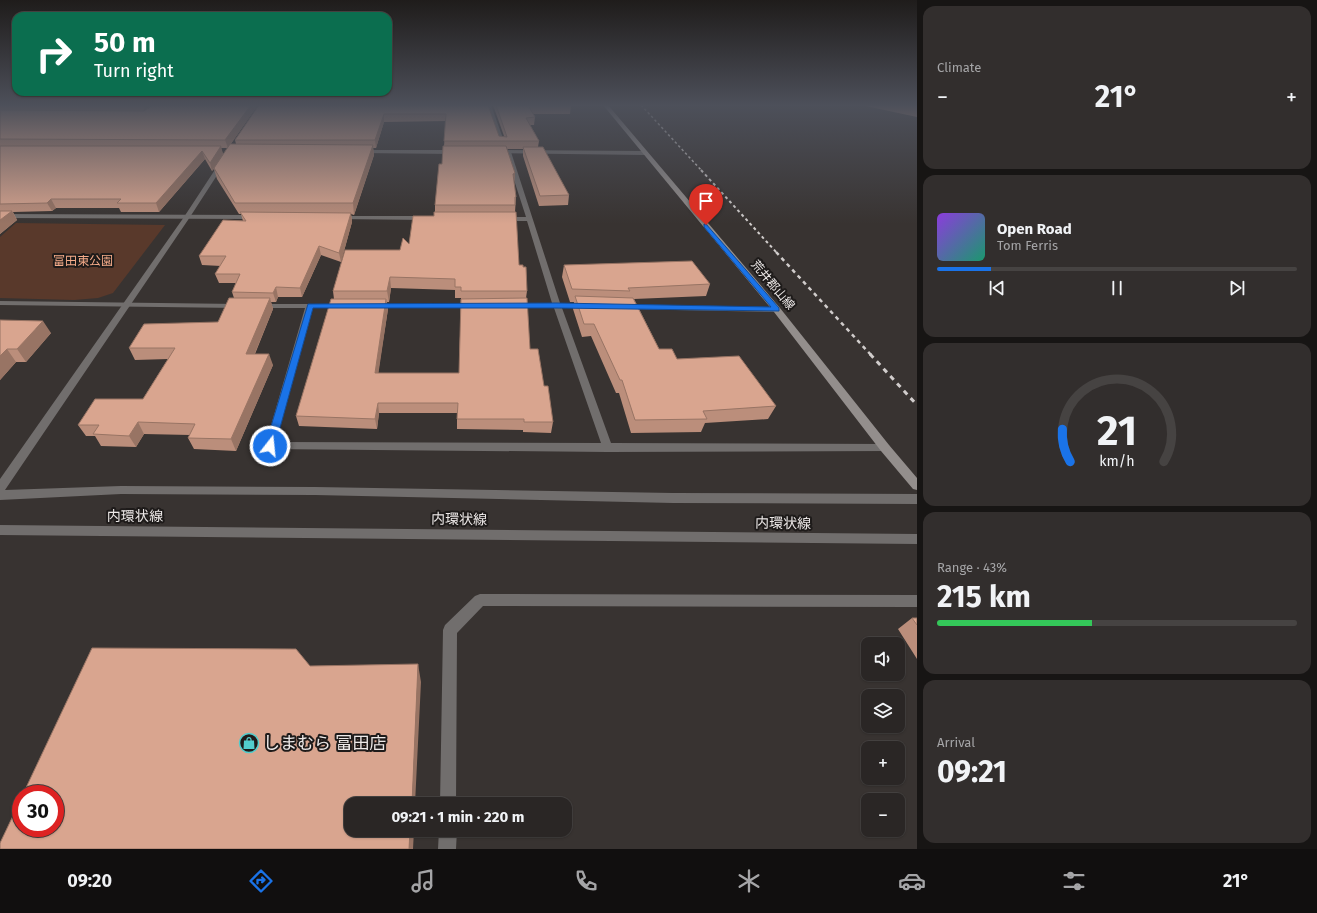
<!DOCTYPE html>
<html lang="en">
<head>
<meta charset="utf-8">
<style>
  :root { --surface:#2a2625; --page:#322e2d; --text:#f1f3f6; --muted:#a5a5a7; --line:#464342; --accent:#1a73e8 }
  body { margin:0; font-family:"Fira Sans","Noto Sans JP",sans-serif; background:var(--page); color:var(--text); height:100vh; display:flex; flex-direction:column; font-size:15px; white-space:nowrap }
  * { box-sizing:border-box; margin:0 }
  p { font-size:13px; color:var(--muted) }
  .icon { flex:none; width:22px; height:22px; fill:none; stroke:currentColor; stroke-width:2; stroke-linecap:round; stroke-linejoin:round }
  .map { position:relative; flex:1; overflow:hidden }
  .side { display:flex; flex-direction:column; gap:6px; padding:6px; background:#171514; width:400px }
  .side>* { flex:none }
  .top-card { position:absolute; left:12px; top:12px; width:380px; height:84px; border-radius:12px; box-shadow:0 1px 3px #0004,0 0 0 1px var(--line); background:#0b6e4f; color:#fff; overflow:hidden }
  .tools { position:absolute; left:861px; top:637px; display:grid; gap:8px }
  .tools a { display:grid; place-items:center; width:44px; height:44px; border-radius:8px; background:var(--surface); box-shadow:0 1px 3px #0004,0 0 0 1px var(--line); font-size:20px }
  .speed { position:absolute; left:12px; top:785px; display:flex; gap:8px; font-size:20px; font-weight:700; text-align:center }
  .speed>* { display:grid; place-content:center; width:52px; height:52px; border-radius:50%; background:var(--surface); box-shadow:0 1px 3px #0004,0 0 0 1px var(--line); line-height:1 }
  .speed .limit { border:6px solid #d22; background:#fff; color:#111 }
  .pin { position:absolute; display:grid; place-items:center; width:34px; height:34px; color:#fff; margin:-41px -17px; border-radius:50% 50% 50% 0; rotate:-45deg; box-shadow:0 0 4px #0007 }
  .pin .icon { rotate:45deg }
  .me { position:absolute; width:44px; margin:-22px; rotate:16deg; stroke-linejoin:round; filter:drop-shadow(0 0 3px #0008) }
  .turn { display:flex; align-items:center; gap:14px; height:84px; padding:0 16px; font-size:18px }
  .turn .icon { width:52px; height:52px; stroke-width:2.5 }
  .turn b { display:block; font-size:28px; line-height:34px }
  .big { font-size:30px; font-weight:700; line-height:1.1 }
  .side .tile { flex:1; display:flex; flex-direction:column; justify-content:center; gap:6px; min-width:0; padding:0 14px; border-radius:12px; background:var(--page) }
  .side .dial { align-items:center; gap:0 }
  .dial svg { height:104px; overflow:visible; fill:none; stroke:var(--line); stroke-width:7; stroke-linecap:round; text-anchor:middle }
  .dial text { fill:var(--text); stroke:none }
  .song { display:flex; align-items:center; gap:12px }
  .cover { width:48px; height:48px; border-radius:6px; background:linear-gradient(135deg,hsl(270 70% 55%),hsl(160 70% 35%)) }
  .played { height:4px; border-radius:2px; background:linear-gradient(90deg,var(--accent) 15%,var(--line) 15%) }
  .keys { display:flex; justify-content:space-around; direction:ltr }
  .heat { display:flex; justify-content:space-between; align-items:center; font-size:22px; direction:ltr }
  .charge { height:6px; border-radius:3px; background:linear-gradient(90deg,#34c759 43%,var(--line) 0) }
  .trip { position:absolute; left:344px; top:797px; width:228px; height:40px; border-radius:12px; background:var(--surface); box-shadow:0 1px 3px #0004,0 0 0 1px var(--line); font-weight:700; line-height:40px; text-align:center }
  .tabs { display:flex; height:64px; justify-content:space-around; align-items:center; background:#110f0f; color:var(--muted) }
  .tabs .icon { width:28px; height:28px }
  .tabs .active { color:var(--accent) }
  .tabs b { font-size:18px; color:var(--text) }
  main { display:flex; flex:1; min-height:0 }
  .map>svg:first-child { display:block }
  .green { fill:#59392b }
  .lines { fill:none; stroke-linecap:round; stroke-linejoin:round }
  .minor { fill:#716e6d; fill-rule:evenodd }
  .tertiary { fill:#716e6d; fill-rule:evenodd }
  .secondary { fill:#938e8c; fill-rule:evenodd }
  .rail-far3 { stroke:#d1cdcc; stroke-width:1.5; stroke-dasharray:2.5 2.5; stroke-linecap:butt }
  .rail-far2 { stroke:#d1cdcc; stroke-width:2; stroke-dasharray:3 3; stroke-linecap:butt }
  .rail-far1 { stroke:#d1cdcc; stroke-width:2.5; stroke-dasharray:4 4; stroke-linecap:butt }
  .rail { stroke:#d1cdcc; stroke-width:3; stroke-dasharray:5 5; stroke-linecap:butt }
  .wall { fill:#bb8e7b; fill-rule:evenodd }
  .shaded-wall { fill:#987464 }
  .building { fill:#d9a58f; stroke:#987464 }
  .route { fill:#1a73e8; stroke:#114b97 }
  .labels { text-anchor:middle; stroke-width:4; stroke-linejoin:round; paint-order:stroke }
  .far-park-label { font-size:12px; fill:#f6ac8a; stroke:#1e1b1a }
  .far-street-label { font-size:12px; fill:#ede9e8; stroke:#1e1b1a }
  .street-label { font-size:14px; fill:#ede9e8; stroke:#1e1b1a }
  .near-poi-label { font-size:17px; fill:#ede9e8; stroke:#1e1b1a; text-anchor:start }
</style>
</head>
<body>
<main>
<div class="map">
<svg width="917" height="849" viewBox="0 0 917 849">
  <rect width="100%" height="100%" fill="#383331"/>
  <path class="green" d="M16,223l149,2 -52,68 -15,5 -24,2 -74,-2v-61z"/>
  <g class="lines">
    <path class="minor" d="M487,105h4l14,39 -5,-1z
      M508,150l3,2 49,151 27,1 4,2 -4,2h-25l49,135 274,1 4,1 1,3 -1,3 -281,1 -342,-3 -1,-3 40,-138h-49v-4h87l4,2 -4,2h-30l-37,134 325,1 -47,-135 -39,-1 -4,-2 4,-2h37l-25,-82h-23l-3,-2 3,-2h22l-21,-65z
      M0,214l254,1 3,2 -3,2 -254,-1z
      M338,216h88l3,2 -3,2 -90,-1v-2z
      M0,301l239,3 4,2 -4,2 -239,-3z
      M372,304h101l4,2 -4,2h-101z
      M622,305l155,3 4,2 -4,2 -152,-3 -4,-2z
      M480,594l437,1v12l-434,-1 -26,27 -1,171h-16l3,-174 2,-5 30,-29z
      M439,830h18l-1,19h-18z"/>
    <path class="tertiary" d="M361,150h94l3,2 -3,2 -96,-1 -1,-1z
      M495,150l150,1 3,2 -3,2 -152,-2 -1,-1z
      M222,161l3,2 -35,54 -185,273 116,-4 194,1 358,6 244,1v10l-244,-1 -358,-8 -194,-1 -121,6v-21l184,-262 36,-55z
      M0,525l917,9v10l-917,-9z"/>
    <path class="secondary" d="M603,105h5l172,203 109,137 28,33v12l-4,-1 -32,-38 -107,-139z"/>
    <path class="rail-far3" d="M641,105l61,66"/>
    <path class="rail-far2" d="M701,170l76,83"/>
    <path class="rail-far1" d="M776,252l95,103"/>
    <path class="rail" d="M870,354l47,51"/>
  </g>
  <path class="wall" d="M0,105h258l-30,43h-7l2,6 13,-10 -1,-4 24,-35h229l11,31h5l-11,-31h77l1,1 -1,8h-37l2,3 -1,8h-4l9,16 -1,6 31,48 -1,10 -29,1 -16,-50v-7h-16l8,24 -1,10 2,14 -1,15 4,53 8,26 -1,7 4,51 14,37 9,36 -2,11 -28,-1v-2l-66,-1v-16h-78l-2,16 -78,-3 -3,-10 38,-117 -1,-8 67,-41 9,-6 25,-28 1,-4v-7l7,-41 2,-18 2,-25 -62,1 -8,26h-3l1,7 -20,60 -3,-1 1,8 -11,40 -20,-7 -19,42h-24l-2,5h-5l2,7 -18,45 18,11 -37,86 -42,-2 -6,-11 2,-3 -46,-1 -8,13 -35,-1 -6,-10h-9l-8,-11 65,-26 25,-40 -33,1 -6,-12 89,-26 16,-24 -2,-6 4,-9h-17l-4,-9 6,-8 -19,-1 -3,-9 44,-35 -2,-7h-2l-22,-35 -3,-10 -2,2 -7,-12 -46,53h-38l-2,-4h-63l-4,3 -39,1 4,8 -17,14zM391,288l64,2v8h6l-2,75h-81l10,-64 -1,-7h2z
    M861,105h56v12z
    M564,265l146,19 -4,12 -72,3 25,50 18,10 99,47 -8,13 -63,4 -4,9 -70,1 -12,-40h-3l-25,-57 -9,1 -9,-28 1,-7h-4l-8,-25z
    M0,320l51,13 -25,29h-10l-16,18z
    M912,618h5v41l-19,-30z"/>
  <path class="shaded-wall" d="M144,105h11l-10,9 -2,-8z
    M251,105h7l-30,43 -3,-8z
    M384,114v8l-8,26 -1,-8z
    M373,145l1,10 -20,60 -1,-12z
    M221,146l2,8 -11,17 -2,-8z
    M202,151l3,8 -46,53 -3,-9z
    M515,173l-1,10 -1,-9z
    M51,199l5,9 -4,3 -5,-8z
    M12,211l5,9 -17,14v-14z
    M351,213l1,9 -11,40 -2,-9z
    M319,246l2,9 -19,42 -2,-9z
    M390,277l1,11 -2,14 -2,-11z
    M276,287l2,10 -2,5 -3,-9z
    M270,298l3,11 -23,56 -4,-11z
    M386,299l2,10 -11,74 -2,-10z
    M43,321l8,12 -25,29 -9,-13z
    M7,349l9,13 -16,18v-24z
    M269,354l4,11 -37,86 -5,-12z
    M378,403l1,10 -2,16 -2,-10z
    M138,422l6,12 -8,13 -7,-11z
    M418,664l3,18 -6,122h-3z
    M410,830h4l-1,19h-4z"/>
  <path class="building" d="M0,105h144l-1,1z
    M153,105h98l-26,35 -225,-1v-29l144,1z
    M259,105h229l11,31 8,1 -11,-32h74l1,1 -42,1 6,10 -9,1 13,23h-95l2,-27h-62l-9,26h-140z
    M230,144l143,1 -20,58h-118l-21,-35z
    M0,146h221l-11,17 -8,-12 -46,52h-39l4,-4h-70l-4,4 -47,1z
    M443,146h63l9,27 -2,1 3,23h-1v8h-80l4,-41h3z
    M523,147h20l26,48 -29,1z
    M0,211h12l-12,9z
    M240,212l111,1 -12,40 -20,-7 -19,42 -24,-1 -3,6 -41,-1 8,-18h-25l11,-18h-27l24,-36 23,1z
    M434,212h82l3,53h4v2h3l1,24h-66v-4h-6v-8l-65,-2 -3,14h-54l12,-41h55l3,-12 6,6 4,-28h21z
    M692,261l18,23 -82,4 2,3 -58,-2 -8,-24z
    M575,296l58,2 26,51h13l5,10 62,-3 37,50 -73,5 4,8 -72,1 -13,-40h-2l-26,-56h-10z
    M229,298h41l-24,56h23l-38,85 -43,-1 7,-14 -57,-2 -9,14 -36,-2 6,-9h-21l17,-26h48l32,-51h-46l15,-24 74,-2z
    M527,298l3,51h8l6,37h4l5,36h-29v-3h-67l1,-16h-80l-3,16 -79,-3 35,-117h55l-11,74h84l2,-74z
    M0,320l43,1 -26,28h-10l-7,7z
    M912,618h5v7z
    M92,648l204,1 14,17 108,-2 -6,140h-61v26h59l-1,19h-409v-6l21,-44v29h34v-34h-32z"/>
  <linearGradient id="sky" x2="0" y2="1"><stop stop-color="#1f1c1b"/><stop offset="0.47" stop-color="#4d505a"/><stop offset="1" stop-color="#4d505a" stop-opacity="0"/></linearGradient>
  <rect width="917" height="224" fill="url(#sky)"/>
  <path class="route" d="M706,224l73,84v3l-222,-3h-244l-38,138 -5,4 -5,-4 43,-142 249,-1 214,4 -67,-80v-3z"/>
  <defs>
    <g id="shop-ring" transform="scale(1)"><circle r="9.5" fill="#1e1b1a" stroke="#52cdcd" stroke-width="1.5"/><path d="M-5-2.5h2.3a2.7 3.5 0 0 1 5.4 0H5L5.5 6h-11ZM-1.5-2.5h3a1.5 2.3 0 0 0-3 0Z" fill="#52cdcd"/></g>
  </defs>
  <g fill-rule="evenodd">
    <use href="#shop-ring" x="249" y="743"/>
  </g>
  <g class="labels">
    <g class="far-park-label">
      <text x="83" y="265">富田東公園</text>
    </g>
    <g class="far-street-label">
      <text transform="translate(773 285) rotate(50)" y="4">荒井郡山線</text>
    </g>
    <g class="street-label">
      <text x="135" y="521">内環状線</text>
      <text transform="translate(459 519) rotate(1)" y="5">内環状線</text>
      <text transform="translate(783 523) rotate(1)" y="5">内環状線</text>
    </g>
    <g class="near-poi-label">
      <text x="263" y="749">しまむら 富田店</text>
    </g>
  </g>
</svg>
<div class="tools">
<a><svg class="icon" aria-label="sound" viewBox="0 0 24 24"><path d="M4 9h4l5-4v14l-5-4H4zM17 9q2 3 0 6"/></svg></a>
<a><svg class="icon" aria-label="layers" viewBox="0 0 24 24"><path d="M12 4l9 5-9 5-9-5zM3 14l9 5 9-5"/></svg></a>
<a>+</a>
<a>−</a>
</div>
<div class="speed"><div class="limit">30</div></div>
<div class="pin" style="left:706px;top:225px;background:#d93025"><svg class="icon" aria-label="arrive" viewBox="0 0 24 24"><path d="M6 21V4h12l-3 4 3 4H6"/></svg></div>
<svg class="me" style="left:270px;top:446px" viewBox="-20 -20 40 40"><circle r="17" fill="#1a73e8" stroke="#fff" stroke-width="3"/><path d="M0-11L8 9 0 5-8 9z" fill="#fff"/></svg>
<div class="trip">09:21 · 1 min · 220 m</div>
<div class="top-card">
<div class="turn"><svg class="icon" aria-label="right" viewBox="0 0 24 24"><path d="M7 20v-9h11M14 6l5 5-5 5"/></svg><div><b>50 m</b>Turn right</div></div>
</div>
</div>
<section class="side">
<div class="tile"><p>Climate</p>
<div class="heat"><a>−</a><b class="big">21°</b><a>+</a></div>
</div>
<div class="tile">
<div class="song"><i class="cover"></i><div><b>Open Road</b><p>Tom Ferris</p></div></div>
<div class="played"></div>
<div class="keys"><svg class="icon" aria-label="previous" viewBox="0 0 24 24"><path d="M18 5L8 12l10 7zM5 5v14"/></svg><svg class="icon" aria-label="pause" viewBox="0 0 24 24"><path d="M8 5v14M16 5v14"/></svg><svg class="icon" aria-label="next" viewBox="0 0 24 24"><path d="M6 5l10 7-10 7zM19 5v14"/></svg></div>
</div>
<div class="tile dial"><svg viewBox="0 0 100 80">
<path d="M14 69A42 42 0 1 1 86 69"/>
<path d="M14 69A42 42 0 0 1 8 44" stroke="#1a73e8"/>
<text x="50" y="56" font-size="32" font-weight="700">21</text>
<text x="50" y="72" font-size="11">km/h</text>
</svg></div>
<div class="tile"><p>Range · 43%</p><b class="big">215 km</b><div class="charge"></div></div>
<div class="tile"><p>Arrival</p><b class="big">09:21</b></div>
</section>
</main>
<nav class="tabs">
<b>09:20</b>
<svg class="icon active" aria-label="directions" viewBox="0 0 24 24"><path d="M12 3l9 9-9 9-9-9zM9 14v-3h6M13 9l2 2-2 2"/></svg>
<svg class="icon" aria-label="music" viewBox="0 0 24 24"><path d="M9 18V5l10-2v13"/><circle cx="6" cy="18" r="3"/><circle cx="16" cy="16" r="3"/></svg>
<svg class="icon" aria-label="phone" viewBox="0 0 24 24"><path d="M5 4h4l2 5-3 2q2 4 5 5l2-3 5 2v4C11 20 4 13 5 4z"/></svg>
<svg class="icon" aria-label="climate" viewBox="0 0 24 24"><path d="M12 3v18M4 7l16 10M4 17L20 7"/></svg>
<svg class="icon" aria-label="car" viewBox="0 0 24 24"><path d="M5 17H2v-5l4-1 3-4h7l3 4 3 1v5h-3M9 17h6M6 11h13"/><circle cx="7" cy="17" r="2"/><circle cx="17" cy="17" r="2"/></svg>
<svg class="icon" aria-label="filters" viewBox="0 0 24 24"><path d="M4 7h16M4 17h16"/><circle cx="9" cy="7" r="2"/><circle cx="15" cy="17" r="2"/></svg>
<b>21°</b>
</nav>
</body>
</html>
